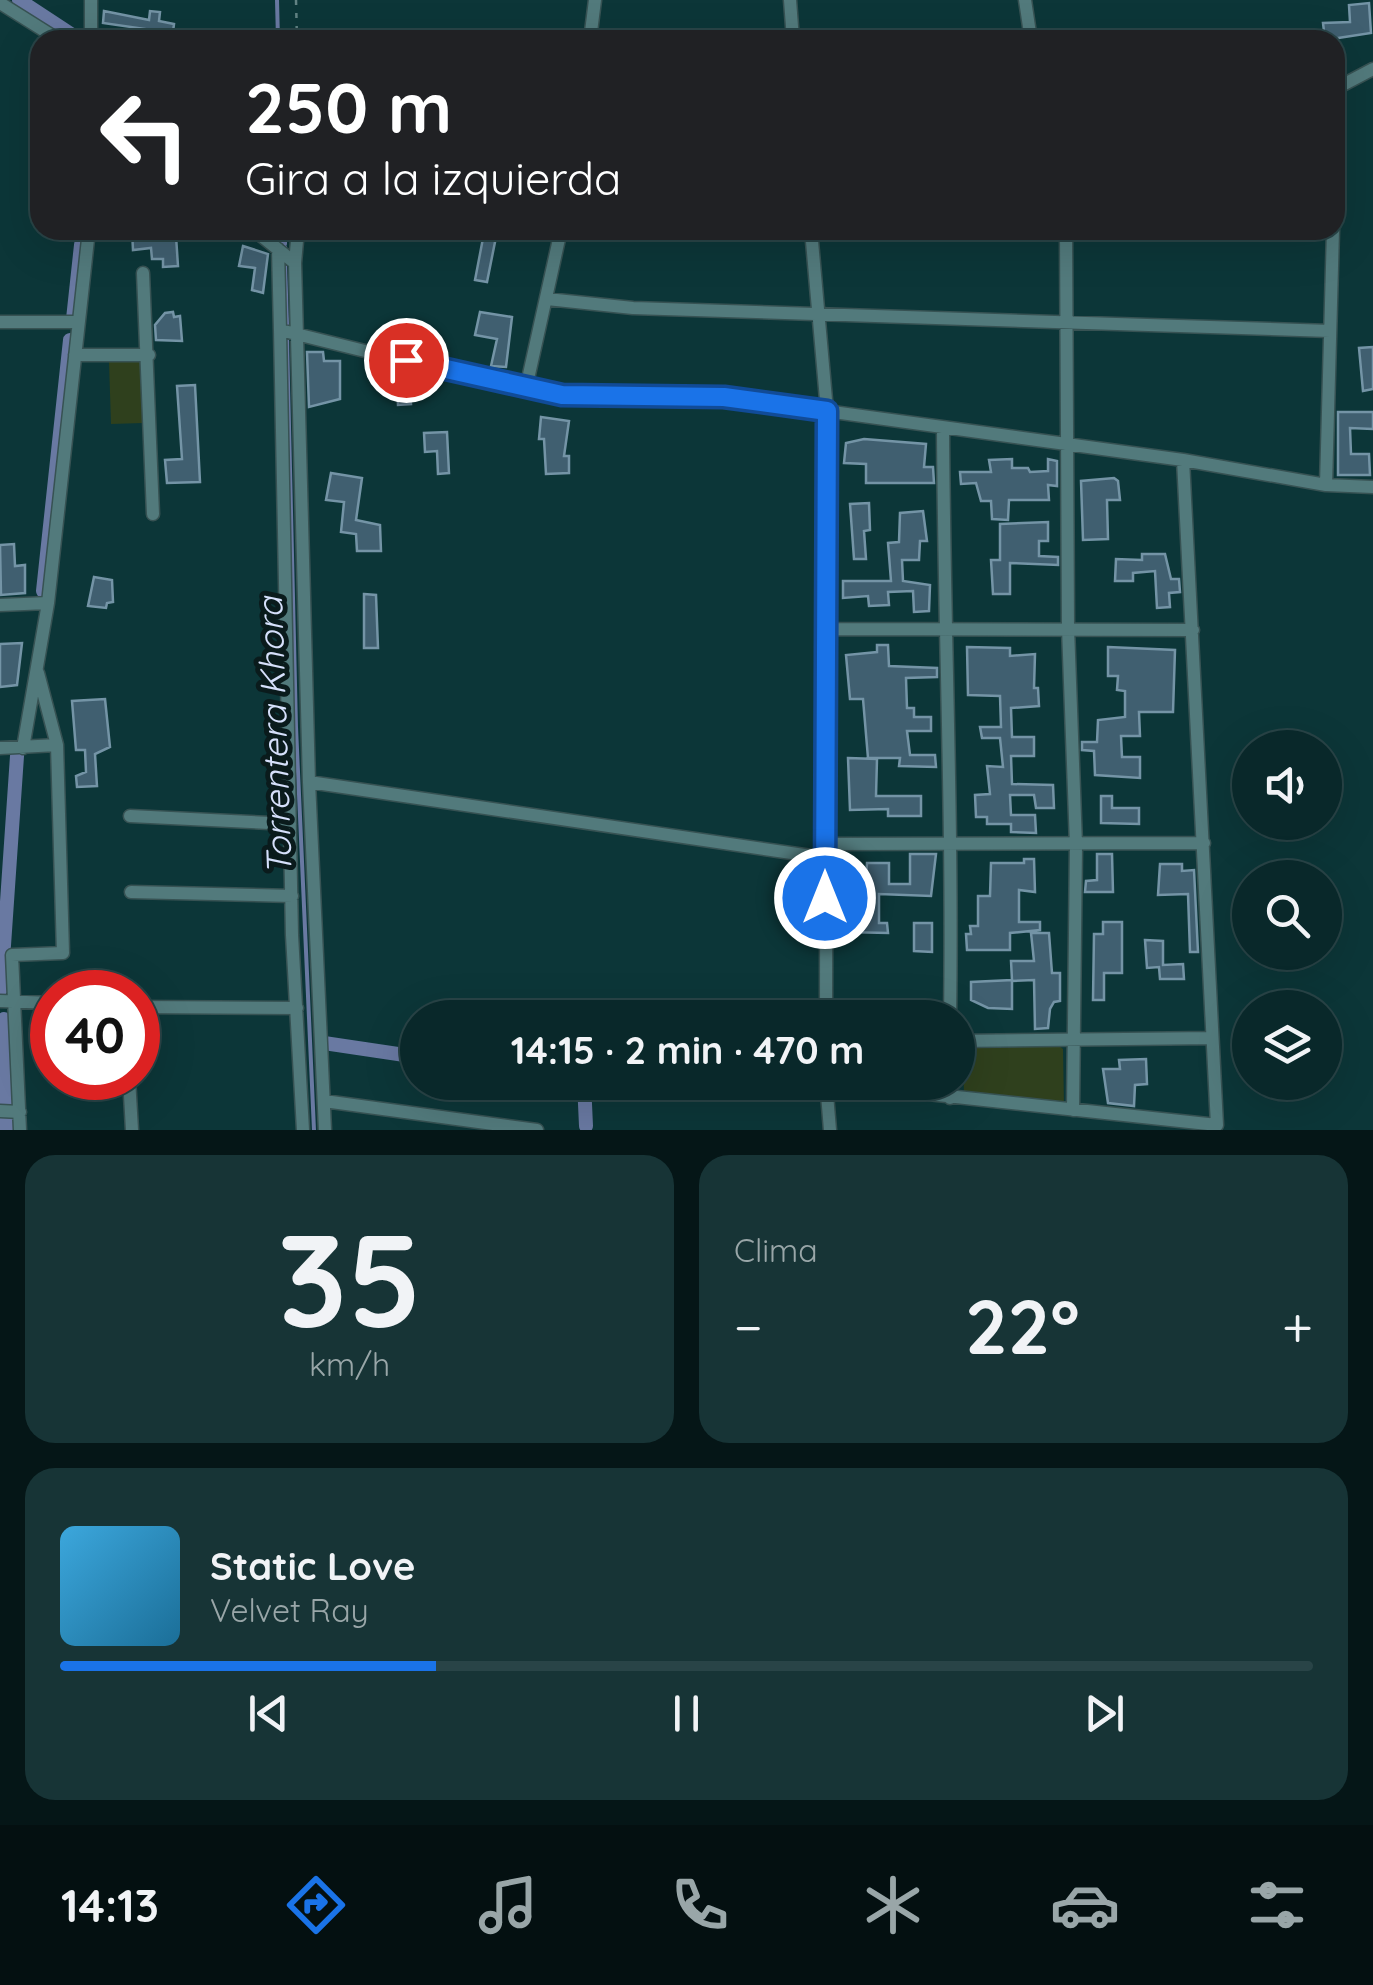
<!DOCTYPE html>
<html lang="es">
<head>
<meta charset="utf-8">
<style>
  :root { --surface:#09282a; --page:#173436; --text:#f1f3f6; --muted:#99a6a8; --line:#294447; --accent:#1a73e8 }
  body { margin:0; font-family:Quicksand,sans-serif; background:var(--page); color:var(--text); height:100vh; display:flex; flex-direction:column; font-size:38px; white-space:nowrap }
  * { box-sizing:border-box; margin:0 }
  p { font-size:32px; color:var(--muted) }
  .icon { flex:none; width:55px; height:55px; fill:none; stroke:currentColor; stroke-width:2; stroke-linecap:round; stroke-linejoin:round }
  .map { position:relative; height:1130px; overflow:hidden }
  .side { display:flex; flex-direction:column; gap:25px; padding:25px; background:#051617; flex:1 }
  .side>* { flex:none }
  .guide { position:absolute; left:30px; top:30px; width:1315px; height:210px; border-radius:30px; box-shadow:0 10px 40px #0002,0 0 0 2px var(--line); background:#202124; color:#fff; overflow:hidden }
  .controls { position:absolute; left:1232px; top:730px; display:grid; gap:20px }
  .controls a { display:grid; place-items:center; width:110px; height:110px; border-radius:50%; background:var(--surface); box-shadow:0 10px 40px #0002,0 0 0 2px var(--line); font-size:50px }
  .speed { position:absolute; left:30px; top:970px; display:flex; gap:20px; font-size:50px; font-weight:700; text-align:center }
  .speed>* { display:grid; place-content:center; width:130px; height:130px; border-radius:50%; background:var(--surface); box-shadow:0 10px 40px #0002,0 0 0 2px var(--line); line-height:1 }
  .speed .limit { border:15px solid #d22; background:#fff; color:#111 }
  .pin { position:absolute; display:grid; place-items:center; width:85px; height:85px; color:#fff; margin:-42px; border:5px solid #fff; border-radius:50%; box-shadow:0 2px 10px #0007 }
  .me { position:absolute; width:110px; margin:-55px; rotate:0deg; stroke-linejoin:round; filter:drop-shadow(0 0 8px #0008) }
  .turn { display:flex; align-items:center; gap:35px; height:210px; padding:0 50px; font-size:45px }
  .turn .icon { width:130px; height:130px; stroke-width:2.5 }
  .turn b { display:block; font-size:70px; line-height:85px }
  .big { font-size:75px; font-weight:800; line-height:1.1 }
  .side .tile { flex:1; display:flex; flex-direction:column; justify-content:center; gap:15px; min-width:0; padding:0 35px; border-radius:30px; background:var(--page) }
  .side .dial { align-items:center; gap:0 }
  .dial b { font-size:130px; line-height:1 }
  .song { display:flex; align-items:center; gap:30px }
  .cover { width:120px; height:120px; border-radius:15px; background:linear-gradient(135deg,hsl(200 70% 55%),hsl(200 70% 35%)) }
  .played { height:10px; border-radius:5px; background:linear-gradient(90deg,var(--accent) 30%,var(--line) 30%) }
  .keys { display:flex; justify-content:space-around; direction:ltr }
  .heat { display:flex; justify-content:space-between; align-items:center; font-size:55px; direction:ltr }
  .side .tiles { flex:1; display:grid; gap:25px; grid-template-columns:1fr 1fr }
  .tile:last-child { grid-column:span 2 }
  .trip { position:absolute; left:400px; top:1000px; width:575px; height:100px; border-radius:50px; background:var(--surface); box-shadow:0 10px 40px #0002,0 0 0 2px var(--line); font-weight:800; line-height:100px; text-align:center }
  .dock { display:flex; height:160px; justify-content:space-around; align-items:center; background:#041011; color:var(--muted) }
  .dock .icon { width:70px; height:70px }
  .dock .selected { color:var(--accent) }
  .dock b { font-size:45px; color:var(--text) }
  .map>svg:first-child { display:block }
  .green { fill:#2f401d }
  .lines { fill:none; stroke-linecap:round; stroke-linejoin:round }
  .stream { stroke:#6979a2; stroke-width:4 }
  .canal { stroke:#6979a2; stroke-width:14 }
  .building { fill:#405f70; stroke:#7494a6; stroke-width:2.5 }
  .minor-casing { stroke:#375253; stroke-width:15 }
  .path { stroke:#628384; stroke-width:2.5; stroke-dasharray:5 8; stroke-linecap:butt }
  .minor { stroke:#527a7c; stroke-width:12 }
  .route-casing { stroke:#114b97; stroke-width:25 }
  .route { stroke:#1a73e8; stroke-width:18 }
  .labels { text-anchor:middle; stroke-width:10; stroke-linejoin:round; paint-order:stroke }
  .water-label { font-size:35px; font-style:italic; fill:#d6e0fb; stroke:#0a1b1c }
</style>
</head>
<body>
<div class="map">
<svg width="1373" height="1130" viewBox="0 0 1373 1130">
  <rect width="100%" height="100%" fill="#0c3638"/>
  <path class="green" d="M141,361l2,62 -32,1 -2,-62z
    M1058,1045l5,4 1,58 -100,-10 -1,-51z"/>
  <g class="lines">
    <path class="stream" d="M277,0l1,40
      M271,230l14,17
      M285,230v14
      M285,264l2,61
      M287,340l9,387 18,403"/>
    <path class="canal" d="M19,0l58,38
      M73,319l8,-74
      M43,591l27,-251
      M1,989l16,-233
      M4,1019l3,111
      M324,1043l94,14
      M584,1082l2,44"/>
  </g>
  <path class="building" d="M1369,3l2,30 -46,7 -2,-17 27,-1 -1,-17z
    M104,11l45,9 1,-9 10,1 -1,9 15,3 -1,8 -15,-1 -1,9h-14l2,-11 -42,-6z
    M132,230h12l1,8 31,-2 2,30 -15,1v-8h-11l-1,-11 -18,2z
    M484,233l12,4 -9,45 -12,-2z
    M243,246l25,8 -5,39 -11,-3 3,-22 -16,-2z
    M173,312l1,5 6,-1 2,25 -26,-1 -1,-15 10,-12z
    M480,312l32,5 -6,50 -15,-1 6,-27 -22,-4z
    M1373,347v42l-10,2 -4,-43z
    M307,352h16l1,9h16v38l-31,8z
    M378,367l31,5 2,32 -13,1 -1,-21 -18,1z
    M195,385l5,97 -33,1 -2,-23 17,-1 -5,-73z
    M1338,412h35v17l-23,-1 1,26h18l1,21h-32z
    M541,417l28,4 -5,35h5v17l-23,1 -2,-35h-5z
    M447,432l2,41 -11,1 -1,-23 -12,1 -1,-19z
    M864,439l62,5 -2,23h9l1,16h-68v-19l-22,-1 2,-20z
    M1012,459v9h16l2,4 18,-1v-12l9,2v25l-9,-1 1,15h-40l-1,20 -16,-1 -1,-18h-10l-5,-18 -15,1 -1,-12h31l-2,-12z
    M331,473l31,5 -6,42 24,5 1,26h-24l-1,-17 -15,-2 3,-30 -18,-2z
    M1114,478l4,3 2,19h-13l1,39 -25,1 -2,-59z
    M869,503l1,27 -6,1 2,28h-12l-4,-55z
    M923,511l4,30h-7l-1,19h-17l1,21 27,4 -1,26 -15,1 -1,-21 -25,1 1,13 -20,1 -1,-10 -25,2v-17h48l-3,-38 11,-1 1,-29z
    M1048,522v19h-9v15l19,1v8l-48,-2v31h-17l-2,-34h9v-36z
    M14,544l1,22 10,-1v28l-24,2 -1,-50z
    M1142,554h23l6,25h8l1,13 -11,1 1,14 -13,1 -2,-37 -22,2v8h-18l1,-22 26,1z
    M94,577l18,3 1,22 -6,1 -1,5 -18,-2z
    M364,594l12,1 2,53h-14z
    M22,643l-5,42 -17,2v-43z
    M877,645h11l1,21 48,2v9l-31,1 1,30h7v9h17v14h-24l3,24h25l1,12 -37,-1 1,-8h-32l-5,-59h-13l-4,-44 31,-3z
    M967,647l43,1v8l25,-2 -1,34h4l1,18 -28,2 1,29h22v19h-23l1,28 41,1 1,23h-18l-2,-13h-24l1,20h24l1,18 -25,-1v-8h-24v-7h-11l-1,-22 15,-1 -3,-28 16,1 -3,-29h-18l-2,-11h21l-1,-31 -32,-1z
    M1108,647l67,3 -2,62h-34l1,24h-19l1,21h18v21l-45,-3 -1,-24 -12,-1v-8h15l1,-22 27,-3v-26l-8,-1 1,-14h-10z
    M105,699l5,48 -15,7 2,32 -20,1 -1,-11 10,-4 -1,-22h-9l-4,-49z
    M848,758l29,1 -1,37h45v20h-33v-7l-38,1z
    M1101,796h11v12h27v16l-38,-1z
    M910,854h26l-5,42 -52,-2v29h8l1,10 -44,-1v-10h4l-5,-17h7l-1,-12h16l2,-30h22v21h21z
    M1097,854h15l1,38h-28l1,-11 11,-1z
    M1024,859h10l1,33 -16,-2v32h21v8l-30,3v17h-43l-1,-16h5l-1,-8h8v-30h12l1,-33h33z
    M1160,864h22v7l12,-1 4,82h-8l-2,-58 -30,1z
    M1103,922h19v51h-18v27h-11l1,-66h9z
    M914,923h18v29l-18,-1z
    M1031,933h18l3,40h8v28l-6,1 -4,7 -2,19 -13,1 -1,-49 -22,1v28l-24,-1 -17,-8v-18l41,-2 -1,-19h23z
    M1145,940l18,1v24l20,-1 1,15h-24l-1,-12 -12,1z
    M1146,1059l1,25 -12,1 -1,21 -26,-3 -5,-34h17l-1,-9z"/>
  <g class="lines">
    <g class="minor-casing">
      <path id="minor" d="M790,0l3,40
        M1025,0l6,40
        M0,3l59,37
        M91,40v-40
        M590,40l5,-40
        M1335,89l38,-20
        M254,230l41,33 14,519 16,348
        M811,230l16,181 -1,607
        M1066,230l2,398 8,217 -3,265
        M278,249l2,81 198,49 84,16 162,2 459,63 143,25 47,2
        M295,263l3,-33
        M143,273l10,241
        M547,299l86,9 697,23
        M0,322h78
        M280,330l12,605 11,195
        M75,355h74
        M526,388l35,-158
        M943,429c1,196 10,392 7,589
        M1326,485l7,-255
        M0,605l48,-2
        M823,629l370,1
        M0,748l57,-3
        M23,748l25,-145 41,-373
        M309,782l516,76
        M130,816l160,8
        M825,844l379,-1
        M131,892l161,4
        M0,1001l52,2
        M138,1007l159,1
        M958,1041l254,-3
        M129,1078l3,52
        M826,1082l4,48
        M950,1082v16
        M826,1083l391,42 -34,-665
        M324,1101l213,29
        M0,1111l20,1
        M20,1130l-8,-175 51,-2 -6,-208 -19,-72"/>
    </g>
    <path class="path" d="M296,0l1,40"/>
    <use href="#minor" class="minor"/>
  </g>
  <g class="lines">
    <g class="route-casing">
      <path id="route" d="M406,360l156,35 162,2 103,14 -2,487"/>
    </g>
    <use href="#route" class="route"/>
  </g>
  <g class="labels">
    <g class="water-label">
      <text transform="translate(275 736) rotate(-92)" y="12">Torrentera Khora</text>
    </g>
  </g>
</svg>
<div class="controls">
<a><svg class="icon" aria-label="sound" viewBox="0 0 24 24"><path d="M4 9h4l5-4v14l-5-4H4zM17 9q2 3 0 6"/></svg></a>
<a><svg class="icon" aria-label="search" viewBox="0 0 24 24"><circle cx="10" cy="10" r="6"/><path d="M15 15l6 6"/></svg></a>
<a><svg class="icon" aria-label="layers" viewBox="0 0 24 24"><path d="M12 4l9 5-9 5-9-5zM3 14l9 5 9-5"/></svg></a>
</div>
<div class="speed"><div class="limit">40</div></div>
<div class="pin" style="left:406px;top:360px;background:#d93025"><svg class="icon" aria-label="arrive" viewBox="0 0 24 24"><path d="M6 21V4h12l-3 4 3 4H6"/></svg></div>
<svg class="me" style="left:825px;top:898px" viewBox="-20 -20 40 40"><circle r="17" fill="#1a73e8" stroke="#fff" stroke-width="3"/><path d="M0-11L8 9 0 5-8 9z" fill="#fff"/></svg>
<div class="trip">14:15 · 2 min · 470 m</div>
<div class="guide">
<div class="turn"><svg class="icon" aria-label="left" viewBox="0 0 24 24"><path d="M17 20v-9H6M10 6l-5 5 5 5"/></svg><div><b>250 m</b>Gira a la izquierda</div></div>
</div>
</div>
<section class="side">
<div class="tiles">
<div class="tile dial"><b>35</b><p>km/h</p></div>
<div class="tile"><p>Clima</p>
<div class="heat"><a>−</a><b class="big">22°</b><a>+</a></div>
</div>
<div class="tile">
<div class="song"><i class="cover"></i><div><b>Static Love</b><p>Velvet Ray</p></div></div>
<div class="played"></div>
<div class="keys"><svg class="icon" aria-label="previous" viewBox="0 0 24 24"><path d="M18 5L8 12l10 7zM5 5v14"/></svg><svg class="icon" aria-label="pause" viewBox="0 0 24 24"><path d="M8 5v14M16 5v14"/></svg><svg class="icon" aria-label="next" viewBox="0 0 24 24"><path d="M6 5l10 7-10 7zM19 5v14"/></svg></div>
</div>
</div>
</section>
<nav class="dock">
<b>14:13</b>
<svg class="icon selected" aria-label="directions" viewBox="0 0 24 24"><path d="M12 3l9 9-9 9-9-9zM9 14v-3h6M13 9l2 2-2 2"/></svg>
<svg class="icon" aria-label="music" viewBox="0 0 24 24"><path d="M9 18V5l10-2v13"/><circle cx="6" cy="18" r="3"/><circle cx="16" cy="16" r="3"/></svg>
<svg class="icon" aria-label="phone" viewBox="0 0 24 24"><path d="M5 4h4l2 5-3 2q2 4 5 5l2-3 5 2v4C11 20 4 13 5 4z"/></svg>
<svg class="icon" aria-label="climate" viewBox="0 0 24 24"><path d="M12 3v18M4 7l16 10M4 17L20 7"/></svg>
<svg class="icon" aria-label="car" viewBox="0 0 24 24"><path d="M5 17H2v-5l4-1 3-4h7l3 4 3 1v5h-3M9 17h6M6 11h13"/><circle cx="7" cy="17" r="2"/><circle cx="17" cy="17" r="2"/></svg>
<svg class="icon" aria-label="filters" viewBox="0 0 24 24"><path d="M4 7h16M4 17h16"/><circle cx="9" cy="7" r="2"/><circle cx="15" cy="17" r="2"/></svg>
</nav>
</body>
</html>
